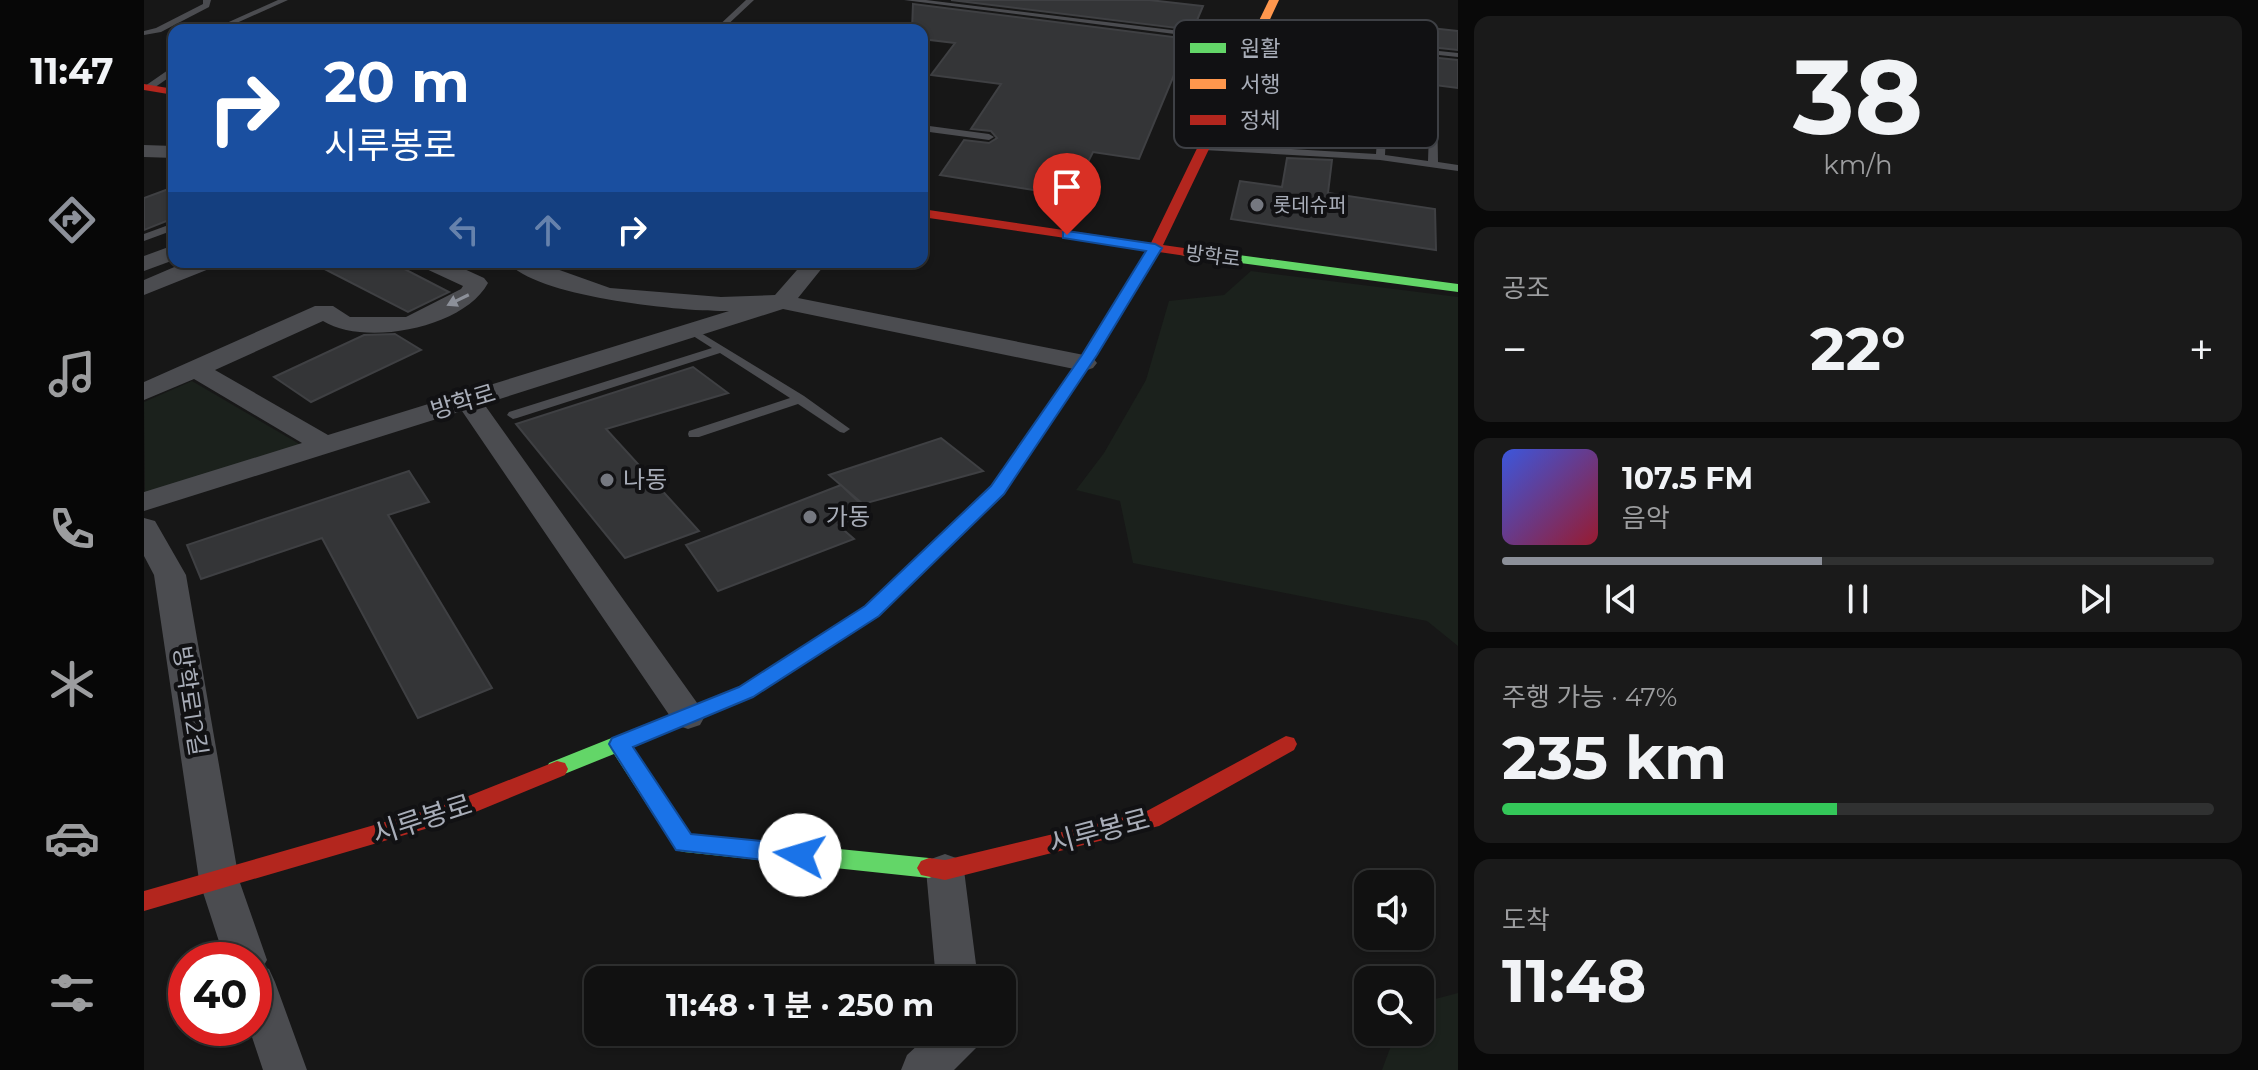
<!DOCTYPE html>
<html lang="ko">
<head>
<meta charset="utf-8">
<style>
  :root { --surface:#111; --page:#1a1a1a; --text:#f1f3f6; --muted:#9c9d9f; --line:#303131; --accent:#8c9099 }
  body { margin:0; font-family:Montserrat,"Noto Sans KR",sans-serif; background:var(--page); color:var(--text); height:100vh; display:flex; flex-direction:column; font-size:30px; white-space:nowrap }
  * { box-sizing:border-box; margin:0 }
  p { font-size:26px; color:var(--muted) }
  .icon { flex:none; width:44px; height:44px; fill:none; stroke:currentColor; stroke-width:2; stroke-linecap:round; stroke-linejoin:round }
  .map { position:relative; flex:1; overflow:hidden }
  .sheet { display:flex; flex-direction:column; gap:16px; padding:16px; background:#090909; width:800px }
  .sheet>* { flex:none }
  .banner { position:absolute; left:24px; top:24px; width:760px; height:244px; border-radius:16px; box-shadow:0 2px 6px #0004,0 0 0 2px var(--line); background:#1a4fa0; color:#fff; overflow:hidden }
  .tools { position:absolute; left:1210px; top:870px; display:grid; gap:16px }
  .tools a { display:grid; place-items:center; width:80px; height:80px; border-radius:16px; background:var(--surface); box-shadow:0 2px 6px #0004,0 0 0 2px var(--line); font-size:40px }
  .speed { position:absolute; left:24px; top:942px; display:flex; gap:16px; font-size:40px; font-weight:700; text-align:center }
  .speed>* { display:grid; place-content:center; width:104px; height:104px; border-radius:50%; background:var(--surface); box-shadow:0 2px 6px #0004,0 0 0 2px var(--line); line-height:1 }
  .speed .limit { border:12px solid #d22; background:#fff; color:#111 }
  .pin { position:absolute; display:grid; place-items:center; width:68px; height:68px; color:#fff; margin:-82px -34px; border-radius:50% 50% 50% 0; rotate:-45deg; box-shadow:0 0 8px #0007 }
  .pin .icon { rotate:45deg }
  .me { position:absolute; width:88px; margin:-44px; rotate:276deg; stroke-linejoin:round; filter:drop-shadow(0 0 6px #0008) }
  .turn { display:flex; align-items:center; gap:28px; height:168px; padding:0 24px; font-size:36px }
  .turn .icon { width:104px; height:104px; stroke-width:2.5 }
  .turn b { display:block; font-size:56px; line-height:68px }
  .lanes { display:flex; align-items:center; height:76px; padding:0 24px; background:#0003; justify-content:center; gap:40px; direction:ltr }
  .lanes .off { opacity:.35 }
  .big { font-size:60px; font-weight:700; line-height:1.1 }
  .sheet .tile { flex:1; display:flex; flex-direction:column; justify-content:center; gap:12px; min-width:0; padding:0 28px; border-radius:16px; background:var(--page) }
  .sheet .dial { align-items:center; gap:0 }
  .dial b { font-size:104px; line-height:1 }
  .song { display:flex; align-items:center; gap:24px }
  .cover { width:96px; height:96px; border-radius:12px; background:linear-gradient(135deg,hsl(230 70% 55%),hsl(350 70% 35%)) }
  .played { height:8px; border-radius:4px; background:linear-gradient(90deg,var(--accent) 45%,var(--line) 45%) }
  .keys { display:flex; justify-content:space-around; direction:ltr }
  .heat { display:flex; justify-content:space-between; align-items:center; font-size:44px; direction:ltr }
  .charge { height:12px; border-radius:6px; background:linear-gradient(90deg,#34c759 47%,var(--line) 0) }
  .trip { position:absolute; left:440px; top:966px; width:432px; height:80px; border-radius:16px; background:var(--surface); box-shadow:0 2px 6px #0004,0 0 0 2px var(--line); font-weight:700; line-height:80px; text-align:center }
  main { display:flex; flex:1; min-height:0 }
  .dock { display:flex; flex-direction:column; width:144px; justify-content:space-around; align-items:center; background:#070707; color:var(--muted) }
  .dock .icon { width:56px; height:56px }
  .dock .on { color:var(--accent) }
  .dock b { font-size:36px; color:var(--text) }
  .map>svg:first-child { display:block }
  .green { fill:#1b211c }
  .building { fill:#343537; stroke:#3f4043; stroke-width:2 }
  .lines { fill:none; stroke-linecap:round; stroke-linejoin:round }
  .lane { fill:#4b4c50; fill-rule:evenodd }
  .street { fill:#4b4c50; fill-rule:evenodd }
  .fast { fill:#63d668; fill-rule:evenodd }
  .slow { fill:#ff974d; fill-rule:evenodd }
  .jam { fill:#b3261e; fill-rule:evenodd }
  .oneway { fill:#8c9099 }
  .route { fill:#1a73e8; stroke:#114b97; stroke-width:2 }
  .poi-dot { fill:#757880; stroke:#111113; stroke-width:3 }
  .labels { text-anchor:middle; stroke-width:8; stroke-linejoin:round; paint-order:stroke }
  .far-poi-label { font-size:20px; fill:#a8adb8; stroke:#111113; text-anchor:start }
  .far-street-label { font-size:20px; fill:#a8adb8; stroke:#111113 }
  .street-label { font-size:24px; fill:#a8adb8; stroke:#111113 }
  .poi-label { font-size:24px; fill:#a8adb8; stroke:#111113; text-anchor:start }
  .near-street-label { font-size:28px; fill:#a8adb8; stroke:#111113 }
  .key { fill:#111113; stroke:#3e4045; stroke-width:2 }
  .key-label { font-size:22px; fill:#a8adb8 }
</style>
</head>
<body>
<main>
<nav class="dock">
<b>11:47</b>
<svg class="icon on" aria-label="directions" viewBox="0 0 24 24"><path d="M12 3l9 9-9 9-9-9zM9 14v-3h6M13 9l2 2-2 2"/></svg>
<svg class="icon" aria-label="music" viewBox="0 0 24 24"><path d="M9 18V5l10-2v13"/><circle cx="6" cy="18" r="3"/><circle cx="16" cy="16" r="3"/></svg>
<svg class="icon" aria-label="phone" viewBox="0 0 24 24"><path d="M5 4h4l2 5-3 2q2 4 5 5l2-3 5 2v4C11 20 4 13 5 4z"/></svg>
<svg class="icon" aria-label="climate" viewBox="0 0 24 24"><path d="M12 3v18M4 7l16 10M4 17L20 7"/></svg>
<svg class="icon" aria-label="car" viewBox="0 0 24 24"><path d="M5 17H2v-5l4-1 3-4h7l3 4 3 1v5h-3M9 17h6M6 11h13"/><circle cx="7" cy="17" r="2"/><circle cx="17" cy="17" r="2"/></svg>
<svg class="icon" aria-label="filters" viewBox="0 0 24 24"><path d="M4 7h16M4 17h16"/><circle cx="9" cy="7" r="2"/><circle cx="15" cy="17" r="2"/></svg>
</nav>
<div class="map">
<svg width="1314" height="1070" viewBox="0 0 1314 1070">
  <rect width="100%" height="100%" fill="#171717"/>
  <path class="green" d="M1107,271l207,26v349l-31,-25 -294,-58 -13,-62 -44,-11 28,-37 42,-73 23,-79 55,-6z
    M48,381l109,64 -156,48 -1,-91z
    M1314,993v77h-76l14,-38h24v-29z"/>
  <path class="building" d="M807,0h198l54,6 -10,24z
    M769,4l276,35 -50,120 -46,-7 -22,44 -131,-21 24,-35 25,3 8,-5 -6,-7 -20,-2 30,-45 -70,-9 24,-32 -33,-4v-9h-10z
    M1194,24l75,8v-6l45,5v19l-122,-13z
    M1191,47l123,13v28l-116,-15 -9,75 -44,-2 16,-86 29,4z
    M1143,158l45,2 -4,33 107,16 1,41 -205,-31 9,-38 42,6z
    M30,187v31l-30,12v-32z
    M167,262h80l58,30 -41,20z
    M251,334l26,16 -110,52 -37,-25 90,-42z
    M549,367l35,26 -122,36 93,102 -74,27 -109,-134z
    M797,438l42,33 -120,33 -34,-29z
    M265,471l20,31 -41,13 104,173 -74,30 -96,-180 -121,41 -14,-34z
    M697,485l29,28 -32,12 16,14 -136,52 -32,-46z"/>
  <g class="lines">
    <path class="lane" d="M59,0h8l-2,7 -48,25 -17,3v-4l12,-3 47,-24z
      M134,0h10l-67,30h-10z
      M602,0h8l-32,30h-8z
      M760,0h22l328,40 4,2 -4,2z
      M351,28h17l4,2h-25z
      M1114,32l200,21v4l-203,-21v-4z
      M27,68h3v6l-23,16h-6v-4z
      M1240,91l53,7 1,64 20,3v6l-78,-11 -176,-10 -5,-3 5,-3 172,10 4,-60zM1244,97l42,5 -2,59 -43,-6z
      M778,125l67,9 5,3 -5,3 -67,-9z
      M30,223v7l-30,11v-7z
      M547,327l113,69 46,33 -6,4 -4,-1 -42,-28 -99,33h-10l-1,-3 1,-3 101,-33 -70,-45 -203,65 -4,1 -6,-4 2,-3 203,-64 -25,-16v-4z"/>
    <path class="street" d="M0,145l30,1v12l-30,-1z
      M30,245v15l-30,11v-15z
      M42,262h31l-3,5 -70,28v-15z
      M275,262h30l35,16 4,5c-24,45 -123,64 -165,38l-108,49 113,65 401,-124c-44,1 -195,-14 -221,-49h29l73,26 111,9 54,-2 29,-33h23l-29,36 286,57 9,3 4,5 -4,5 -9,3 -301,-62 -299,95 216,303 5,9 -5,9 -12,4 -12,-4 -214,-314 -318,100v-19l158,-49 -108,-64 -50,21v-18l171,-76h18l17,11h56l55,-28 2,-3 -41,-19z
      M0,518l11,3 31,54 53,305 28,80 -4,7 6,2 6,13 32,88h-44l-14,-42h5v-68h-29l-26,-80 -45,-305 -10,-19z
      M801,854l14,5 5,11 14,110h-42l-10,-110 5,-11z
      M788,1032h53l-7,14 -24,24h-53l6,-15z"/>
    <path class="fast" d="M1042,248l272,36v8l-277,-37v-6z
      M952,341l7,4 -99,149 -125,122 -126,81 -121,50 59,87 238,24 8,3 4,7 -4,7 -8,3 -245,-26 -8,-2 -62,-96 -57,23 -8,-2 -3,-6 3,-6 190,-76 126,-81 127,-120 99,-144z"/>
    <path class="slow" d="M1125,0h10l-46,99 -10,2 -2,-2z"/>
    <path class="jam" d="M0,84l30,5v6l-30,-5z
      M1083,96l6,3 -70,146 28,4 2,3 -7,4 -27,-4 -58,96 -5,1 -7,-4 58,-95 -225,-33v-8l229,34 70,-144z
      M1142,736l8,2 3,6 -3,6 -135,76 -214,54 -24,-5 -4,-7 4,-7 8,-3 16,2 200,-48z
      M413,761l8,2 3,6 -3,6 -109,45 -312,91v-20l307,-88z"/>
  </g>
  <defs><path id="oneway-solid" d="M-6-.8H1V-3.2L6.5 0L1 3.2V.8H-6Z" transform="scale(2)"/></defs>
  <use class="oneway" href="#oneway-solid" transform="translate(314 300) rotate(154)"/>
  <path class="route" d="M923,231l88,13 7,4 -65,107 -93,139 -125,122 -126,81 -120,50 58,87 109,11 8,3 4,7 -4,7 -8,2 -124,-14 -64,-101 -3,-5 3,-6 127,-51 126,-81 126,-120 91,-131 64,-104 -83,-13v-6z"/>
  <g class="poi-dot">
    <circle cx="1113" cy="205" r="8"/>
    <circle cx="463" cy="480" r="8"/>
    <circle cx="666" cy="517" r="8"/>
  </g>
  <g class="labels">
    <g class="far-poi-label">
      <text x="1129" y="212">롯데슈퍼</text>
    </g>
    <g class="far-street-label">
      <text transform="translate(1069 256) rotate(7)" y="7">방학로</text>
    </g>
    <g class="street-label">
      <text transform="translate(319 402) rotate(-17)" y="8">방학로</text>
      <text transform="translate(46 701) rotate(81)" y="8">방학로12길</text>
    </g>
    <g class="poi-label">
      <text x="479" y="488">나동</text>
      <text x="682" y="525">가동</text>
    </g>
    <g class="near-street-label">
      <text transform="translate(278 819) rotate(-18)" y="10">시루봉로</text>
      <text transform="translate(955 831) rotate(-15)" y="10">시루봉로</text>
    </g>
  </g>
  <rect x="1030" y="20" width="264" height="128" rx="12" class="key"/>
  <rect x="1046" y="43" width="36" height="10" fill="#63d668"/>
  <rect x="1046" y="79" width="36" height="10" fill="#ff974d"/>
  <rect x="1046" y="115" width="36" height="10" fill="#b3261e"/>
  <g class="key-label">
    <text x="1096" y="56">원활</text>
    <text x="1096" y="92">서행</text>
    <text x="1096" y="128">정체</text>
  </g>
</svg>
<div class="tools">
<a><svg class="icon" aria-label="sound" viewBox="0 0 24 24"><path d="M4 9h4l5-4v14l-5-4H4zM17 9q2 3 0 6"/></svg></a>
<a><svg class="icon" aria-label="search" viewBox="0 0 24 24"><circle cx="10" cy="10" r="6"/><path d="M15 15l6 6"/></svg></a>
</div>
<div class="speed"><div class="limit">40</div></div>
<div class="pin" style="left:923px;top:235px;background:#d93025"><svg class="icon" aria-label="arrive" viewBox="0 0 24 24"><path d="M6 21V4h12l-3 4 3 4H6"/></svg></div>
<svg class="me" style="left:656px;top:855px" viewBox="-20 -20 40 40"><circle r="19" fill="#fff"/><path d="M0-13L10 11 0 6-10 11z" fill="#1a73e8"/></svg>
<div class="trip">11:48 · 1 분 · 250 m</div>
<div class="banner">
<div class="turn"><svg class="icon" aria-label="right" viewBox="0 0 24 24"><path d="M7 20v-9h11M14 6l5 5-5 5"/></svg><div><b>20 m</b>시루봉로</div></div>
<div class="lanes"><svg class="icon off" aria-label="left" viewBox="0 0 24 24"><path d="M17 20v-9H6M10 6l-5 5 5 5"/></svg><svg class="icon off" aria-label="ahead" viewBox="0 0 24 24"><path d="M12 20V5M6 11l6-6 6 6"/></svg><svg class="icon" aria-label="right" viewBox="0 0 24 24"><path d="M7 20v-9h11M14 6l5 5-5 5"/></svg></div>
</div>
</div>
<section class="sheet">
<div class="tile dial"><b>38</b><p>km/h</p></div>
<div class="tile"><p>공조</p>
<div class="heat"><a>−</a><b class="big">22°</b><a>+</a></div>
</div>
<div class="tile">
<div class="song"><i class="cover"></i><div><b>107.5 FM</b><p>음악</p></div></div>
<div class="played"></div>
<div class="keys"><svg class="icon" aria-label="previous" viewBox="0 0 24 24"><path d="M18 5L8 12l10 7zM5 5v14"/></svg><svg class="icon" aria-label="pause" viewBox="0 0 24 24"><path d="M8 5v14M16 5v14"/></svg><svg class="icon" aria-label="next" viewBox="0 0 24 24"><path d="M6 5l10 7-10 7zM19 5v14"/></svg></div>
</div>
<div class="tile"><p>주행 가능 · 47%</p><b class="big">235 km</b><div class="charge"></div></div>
<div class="tile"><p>도착</p><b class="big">11:48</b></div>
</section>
</main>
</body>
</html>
